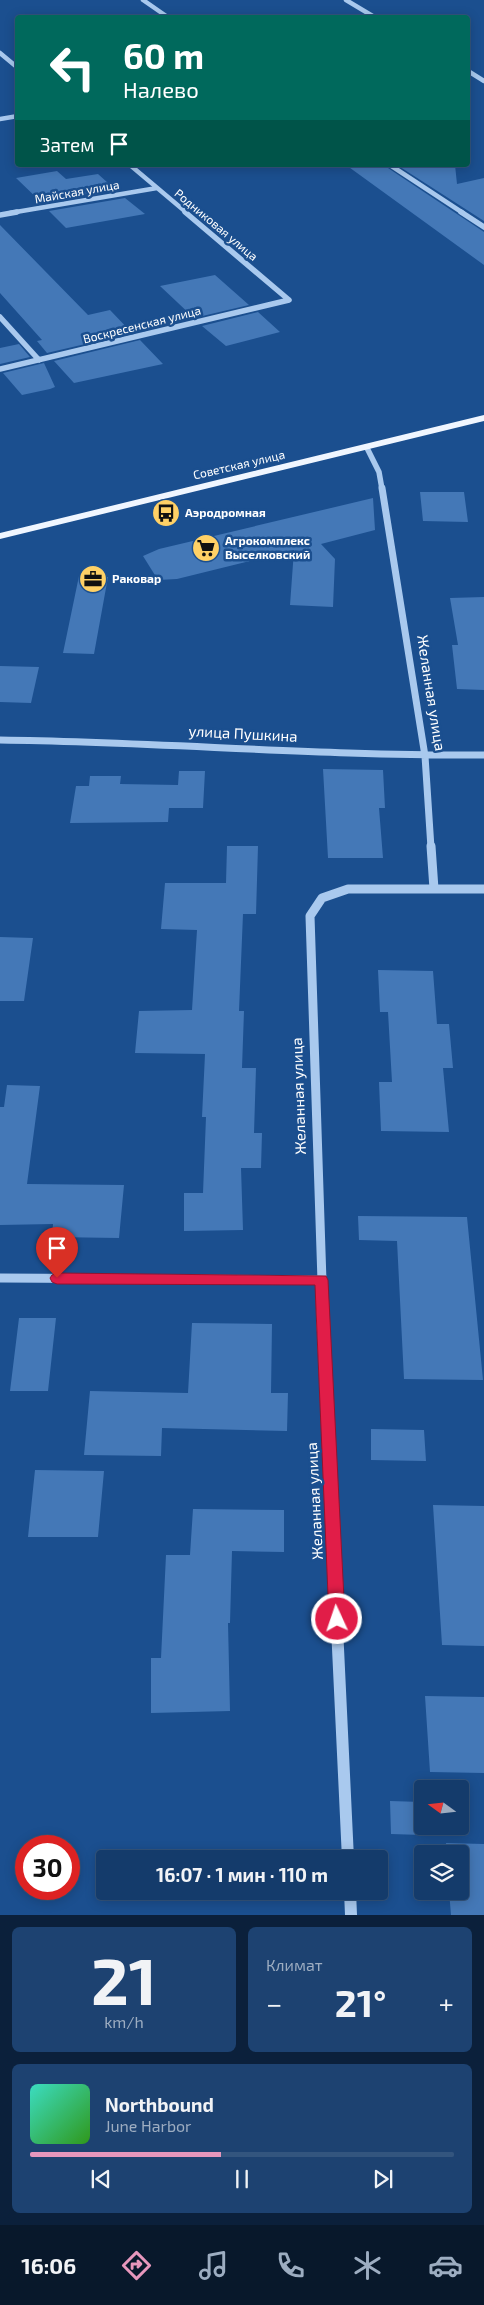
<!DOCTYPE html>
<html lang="ru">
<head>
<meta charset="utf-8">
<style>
  :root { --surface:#143b6b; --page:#1d4271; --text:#f1f3f6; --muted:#9dadc1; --line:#33557e; --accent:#e797bd }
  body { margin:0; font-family:"Exo 2",sans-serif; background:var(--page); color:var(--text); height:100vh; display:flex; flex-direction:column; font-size:19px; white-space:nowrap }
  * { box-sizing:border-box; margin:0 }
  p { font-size:16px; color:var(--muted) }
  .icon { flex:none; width:28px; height:28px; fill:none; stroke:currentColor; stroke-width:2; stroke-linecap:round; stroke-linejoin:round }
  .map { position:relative; height:1915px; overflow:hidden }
  .drawer { display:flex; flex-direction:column; gap:12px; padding:12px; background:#0b203b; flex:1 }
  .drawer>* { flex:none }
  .guide { position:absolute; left:15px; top:15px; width:455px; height:152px; border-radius:5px; box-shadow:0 2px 12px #0003,0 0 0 1px var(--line); background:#00695c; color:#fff; overflow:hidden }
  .needle { width:32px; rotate:285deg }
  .controls { position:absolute; left:414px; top:1780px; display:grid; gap:10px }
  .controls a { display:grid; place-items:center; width:55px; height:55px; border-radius:5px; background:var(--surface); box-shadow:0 2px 12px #0003,0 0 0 1px var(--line); font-size:25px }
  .speed { position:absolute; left:15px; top:1835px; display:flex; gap:10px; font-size:25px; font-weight:700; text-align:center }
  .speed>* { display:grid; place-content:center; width:65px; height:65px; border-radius:50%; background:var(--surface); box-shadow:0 2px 12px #0003,0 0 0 1px var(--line); line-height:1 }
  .speed .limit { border:8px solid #d22; background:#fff; color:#111 }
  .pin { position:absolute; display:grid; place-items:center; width:42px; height:42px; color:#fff; margin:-51px -21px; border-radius:50% 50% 50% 0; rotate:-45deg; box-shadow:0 0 5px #0007 }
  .pin .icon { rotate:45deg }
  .me { position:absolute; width:55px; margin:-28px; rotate:357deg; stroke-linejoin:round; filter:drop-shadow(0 0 4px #0008) }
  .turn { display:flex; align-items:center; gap:18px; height:105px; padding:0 25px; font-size:22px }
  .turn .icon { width:65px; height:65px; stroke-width:2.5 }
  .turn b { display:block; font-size:35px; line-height:42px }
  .then { display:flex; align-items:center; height:48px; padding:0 25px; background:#0003; gap:10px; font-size:19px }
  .big { font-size:38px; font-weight:700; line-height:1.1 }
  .drawer .tile { flex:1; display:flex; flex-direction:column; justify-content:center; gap:8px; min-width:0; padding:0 18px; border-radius:8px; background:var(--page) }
  .drawer .dial { align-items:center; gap:0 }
  .dial b { font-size:65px; line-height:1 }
  .song { display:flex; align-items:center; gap:15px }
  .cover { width:60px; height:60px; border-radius:8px; background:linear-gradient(135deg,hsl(170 70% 55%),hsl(110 70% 35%)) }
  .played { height:5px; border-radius:2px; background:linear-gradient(90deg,var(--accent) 45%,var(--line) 45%) }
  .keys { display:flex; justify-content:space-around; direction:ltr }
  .heat { display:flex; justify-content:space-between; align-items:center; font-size:28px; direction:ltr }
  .drawer .tiles { flex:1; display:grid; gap:12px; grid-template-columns:1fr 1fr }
  .tile:last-child { grid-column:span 2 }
  .trip { position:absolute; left:96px; top:1850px; width:292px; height:50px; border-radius:5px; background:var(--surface); box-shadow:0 2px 12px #0003,0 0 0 1px var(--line); font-weight:700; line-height:50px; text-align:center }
  .tabs { display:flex; height:80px; justify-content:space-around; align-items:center; background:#08182b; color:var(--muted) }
  .tabs .icon { width:35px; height:35px }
  .tabs .active { color:var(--accent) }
  .tabs b { font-size:22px; color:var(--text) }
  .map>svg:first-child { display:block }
  .building { fill:#4478b7 }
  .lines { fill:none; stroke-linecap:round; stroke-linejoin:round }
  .minor-far4 { stroke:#a9c9ee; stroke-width:4.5 }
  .minor-far3 { stroke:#a9c9ee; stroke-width:5.5 }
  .minor-far2 { stroke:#a9c9ee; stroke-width:7 }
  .minor-far1 { stroke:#a9c9ee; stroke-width:9 }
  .minor { stroke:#a9c9ee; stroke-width:12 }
  .major { fill:#f0f6ff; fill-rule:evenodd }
  .route { fill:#e11d48; stroke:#92132f }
  .labels { text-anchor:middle; stroke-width:5; stroke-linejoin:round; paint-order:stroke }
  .far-street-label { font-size:12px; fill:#fff; stroke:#1b4f8f }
  .far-poi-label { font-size:12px; font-weight:bold; fill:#fff; stroke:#1b4f8f; text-anchor:start }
  .street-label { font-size:15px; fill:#fff; stroke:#1b4f8f }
</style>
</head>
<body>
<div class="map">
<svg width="484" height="1915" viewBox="0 0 484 1915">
  <rect width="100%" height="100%" fill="#1b4f8f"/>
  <path class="building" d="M346,165h40l2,3 96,64v33z
    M397,165h58l2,19 27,-6v43z
    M57,171l9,8 32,-5 19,17 -75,12 -26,-25z
    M125,198l20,16 -79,14 -17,-17z
    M0,225l88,90 22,-5 22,23 -85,20 -10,-12 5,-1 -42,-47z
    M215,275l34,30 -55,13 -34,-32z
    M258,312l22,20 -54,14 -24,-20z
    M140,340l23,24 -89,19 -20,-22z
    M19,344l11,13 -30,7v-16z
    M44,363l11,24 -5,2 -28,6 -19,-22z
    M420,492h44l4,30 -45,-1z
    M373,498l2,32 -54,14 14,15 -2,48 -43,-2 4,-55 -117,29 -19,1 -15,-24 16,-7z
    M79,576l29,1 -14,77 -31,-1z
    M484,597v93l-27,-1 -5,-44h6l-8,-47z
    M0,666l39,1 -8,36 -31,-1z
    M323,769l60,1 2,38h-6l4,50h-55z
    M179,771h26l-2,37h-34l-1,14 -98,1 6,-37h13l1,-10h31l-1,8 58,1z
    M227,846h31l-2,68h-13l-4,97h5l-2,57h14l-2,65h8l-1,35h-20l2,62 -59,1v-38h19l3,-76h-4l3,-63 -70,-1 4,-42 53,-1 5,-80 -36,-1 4,-46h61z
    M0,937l33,1 -9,63h-24z
    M378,970l55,1 4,53h12l4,44h-10l6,64 -68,-1 -2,-49h13l-4,-70h-8z
    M7,1085l33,1 -13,98 97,1 -5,53 -67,-1 1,-13 -53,1v-118h4z
    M358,1216l109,1 16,163 -79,-1 -7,-138 -38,-1z
    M19,1318h37l-8,73h-38z
    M192,1323l80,1 -1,69h17l-1,38 -125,-3 -1,28 -77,-1 6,-64 98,2z
    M371,1429l53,1 2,31 -55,-1z
    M35,1470l69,1 -6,66h-70z
    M433,1505l51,1v140l-42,-1z
    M193,1509l91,1v42l-52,-1 -2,72h-2l2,88 -79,2v-55h10l5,-103h24z
    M425,1696l59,1v76l-54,-1z
    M390,1801l32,1v33l-31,-1z
    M446,1843l38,1v71h-33l-2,-24h11v-37h-13z"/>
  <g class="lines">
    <path class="minor-far4" d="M143,0l26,18
      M346,0l30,18
      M0,53l18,15
      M468,71l16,10
      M0,119l18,-3
      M130,165l57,48
      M390,165l73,48
      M10,213l147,-25"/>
    <path class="minor-far3" d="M185,212l104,88
      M461,212l23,15
      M0,215l17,-3
      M0,317l39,43
      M0,369l289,-69
      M367,448l12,24 3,17"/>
    <path class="minor-far2" d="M382,488l43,268 6,92
      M0,740c161,2 322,16 484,15"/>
    <path class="minor-far1" d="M434,889h50
      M0,1278l321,2
      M323,1312l-13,-396 12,-18 26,-9h86l-3,-43"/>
    <path class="minor" d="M322,1311l26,548
      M350,1891l1,24"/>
    <path class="major" d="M484,415v6l-484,118v-6z"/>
  </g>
  <path class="route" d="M57,1273l269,3 2,4 17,339 -3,6 -5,2 -6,-2 -2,-6 -14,-334 -258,-1 -5,-2 -2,-4 2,-3z"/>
  <defs>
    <g id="bus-disc" transform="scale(1.4375)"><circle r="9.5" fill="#ffd166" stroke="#1b4f8f"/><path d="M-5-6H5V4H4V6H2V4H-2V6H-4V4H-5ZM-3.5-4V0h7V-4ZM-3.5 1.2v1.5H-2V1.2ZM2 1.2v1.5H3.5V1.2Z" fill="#111"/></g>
    <g id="supermarket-disc" transform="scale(1.4375)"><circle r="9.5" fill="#ffd166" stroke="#1b4f8f"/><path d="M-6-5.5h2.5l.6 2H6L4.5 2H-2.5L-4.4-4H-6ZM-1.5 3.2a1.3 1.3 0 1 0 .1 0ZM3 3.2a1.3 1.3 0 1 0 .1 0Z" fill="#111"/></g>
    <g id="office-disc" transform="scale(1.4375)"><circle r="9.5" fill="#ffd166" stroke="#1b4f8f"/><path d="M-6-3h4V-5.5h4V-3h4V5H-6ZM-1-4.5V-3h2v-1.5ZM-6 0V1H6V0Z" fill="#111"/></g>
  </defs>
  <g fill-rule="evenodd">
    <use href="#bus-disc" x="166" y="513"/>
    <use href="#supermarket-disc" x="206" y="548"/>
    <use href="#office-disc" x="93" y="579"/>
  </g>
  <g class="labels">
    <g class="far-street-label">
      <text transform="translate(77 192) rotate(-10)" y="4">Майская улица</text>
      <text transform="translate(216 225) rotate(40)" y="4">Родниковая улица</text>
      <text transform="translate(142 325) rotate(-14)" y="4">Воскресенская улица</text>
      <text transform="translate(239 465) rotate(-13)" y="4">Советская улица</text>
    </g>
    <g class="far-poi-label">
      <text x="185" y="517">Аэродромная</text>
      <text x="225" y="545">Агрокомплекс<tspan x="225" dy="14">Выселковский</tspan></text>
      <text x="112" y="583">Раковар</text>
    </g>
    <g class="street-label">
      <text transform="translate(431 693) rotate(81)" y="5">Желанная улица</text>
      <text transform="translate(243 734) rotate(3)" y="5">улица Пушкина</text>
      <text transform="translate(299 1096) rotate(-92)" y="5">Желанная улица</text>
      <text transform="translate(315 1501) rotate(-93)" y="5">Желанная улица</text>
    </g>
  </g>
</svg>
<div class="controls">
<a><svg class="needle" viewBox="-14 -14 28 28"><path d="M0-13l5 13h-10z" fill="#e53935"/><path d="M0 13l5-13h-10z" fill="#9dadc1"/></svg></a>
<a><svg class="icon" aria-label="layers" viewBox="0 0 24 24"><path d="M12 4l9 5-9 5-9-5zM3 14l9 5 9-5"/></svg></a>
</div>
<div class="speed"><div class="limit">30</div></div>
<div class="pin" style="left:57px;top:1278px;background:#d93025"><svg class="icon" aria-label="arrive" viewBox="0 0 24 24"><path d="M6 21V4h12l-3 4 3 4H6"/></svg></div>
<svg class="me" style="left:337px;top:1619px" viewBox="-20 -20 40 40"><circle r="17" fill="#e11d48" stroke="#fff" stroke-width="3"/><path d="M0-11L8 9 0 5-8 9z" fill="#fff"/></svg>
<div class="trip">16:07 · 1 мин · 110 m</div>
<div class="guide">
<div class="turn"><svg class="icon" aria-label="left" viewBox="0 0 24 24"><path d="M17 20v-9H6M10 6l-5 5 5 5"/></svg><div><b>60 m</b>Налево</div></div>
<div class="then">Затем<svg class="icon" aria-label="arrive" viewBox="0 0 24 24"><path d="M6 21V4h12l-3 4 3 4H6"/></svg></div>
</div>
</div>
<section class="drawer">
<div class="tiles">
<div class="tile dial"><b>21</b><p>km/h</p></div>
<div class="tile"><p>Климат</p>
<div class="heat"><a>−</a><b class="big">21°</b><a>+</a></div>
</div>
<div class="tile">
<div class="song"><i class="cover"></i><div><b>Northbound</b><p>June Harbor</p></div></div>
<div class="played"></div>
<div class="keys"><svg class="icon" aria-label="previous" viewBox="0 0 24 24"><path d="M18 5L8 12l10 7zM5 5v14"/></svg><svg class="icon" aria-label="pause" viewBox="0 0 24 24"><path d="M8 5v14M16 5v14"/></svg><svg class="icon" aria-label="next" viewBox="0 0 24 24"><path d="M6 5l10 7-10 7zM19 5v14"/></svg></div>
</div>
</div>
</section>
<nav class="tabs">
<b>16:06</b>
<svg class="icon active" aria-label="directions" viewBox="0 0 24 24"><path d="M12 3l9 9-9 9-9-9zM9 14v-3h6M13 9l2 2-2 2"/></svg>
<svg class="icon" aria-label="music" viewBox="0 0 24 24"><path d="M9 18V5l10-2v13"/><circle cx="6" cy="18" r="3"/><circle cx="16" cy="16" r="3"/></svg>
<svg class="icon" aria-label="phone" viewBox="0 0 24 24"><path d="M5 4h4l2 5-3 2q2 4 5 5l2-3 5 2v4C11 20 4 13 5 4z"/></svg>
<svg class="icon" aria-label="climate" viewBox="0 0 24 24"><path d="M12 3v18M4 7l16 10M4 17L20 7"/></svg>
<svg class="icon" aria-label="car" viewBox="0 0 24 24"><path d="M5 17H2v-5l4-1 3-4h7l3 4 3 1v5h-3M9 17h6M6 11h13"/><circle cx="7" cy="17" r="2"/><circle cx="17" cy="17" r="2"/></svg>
</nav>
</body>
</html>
